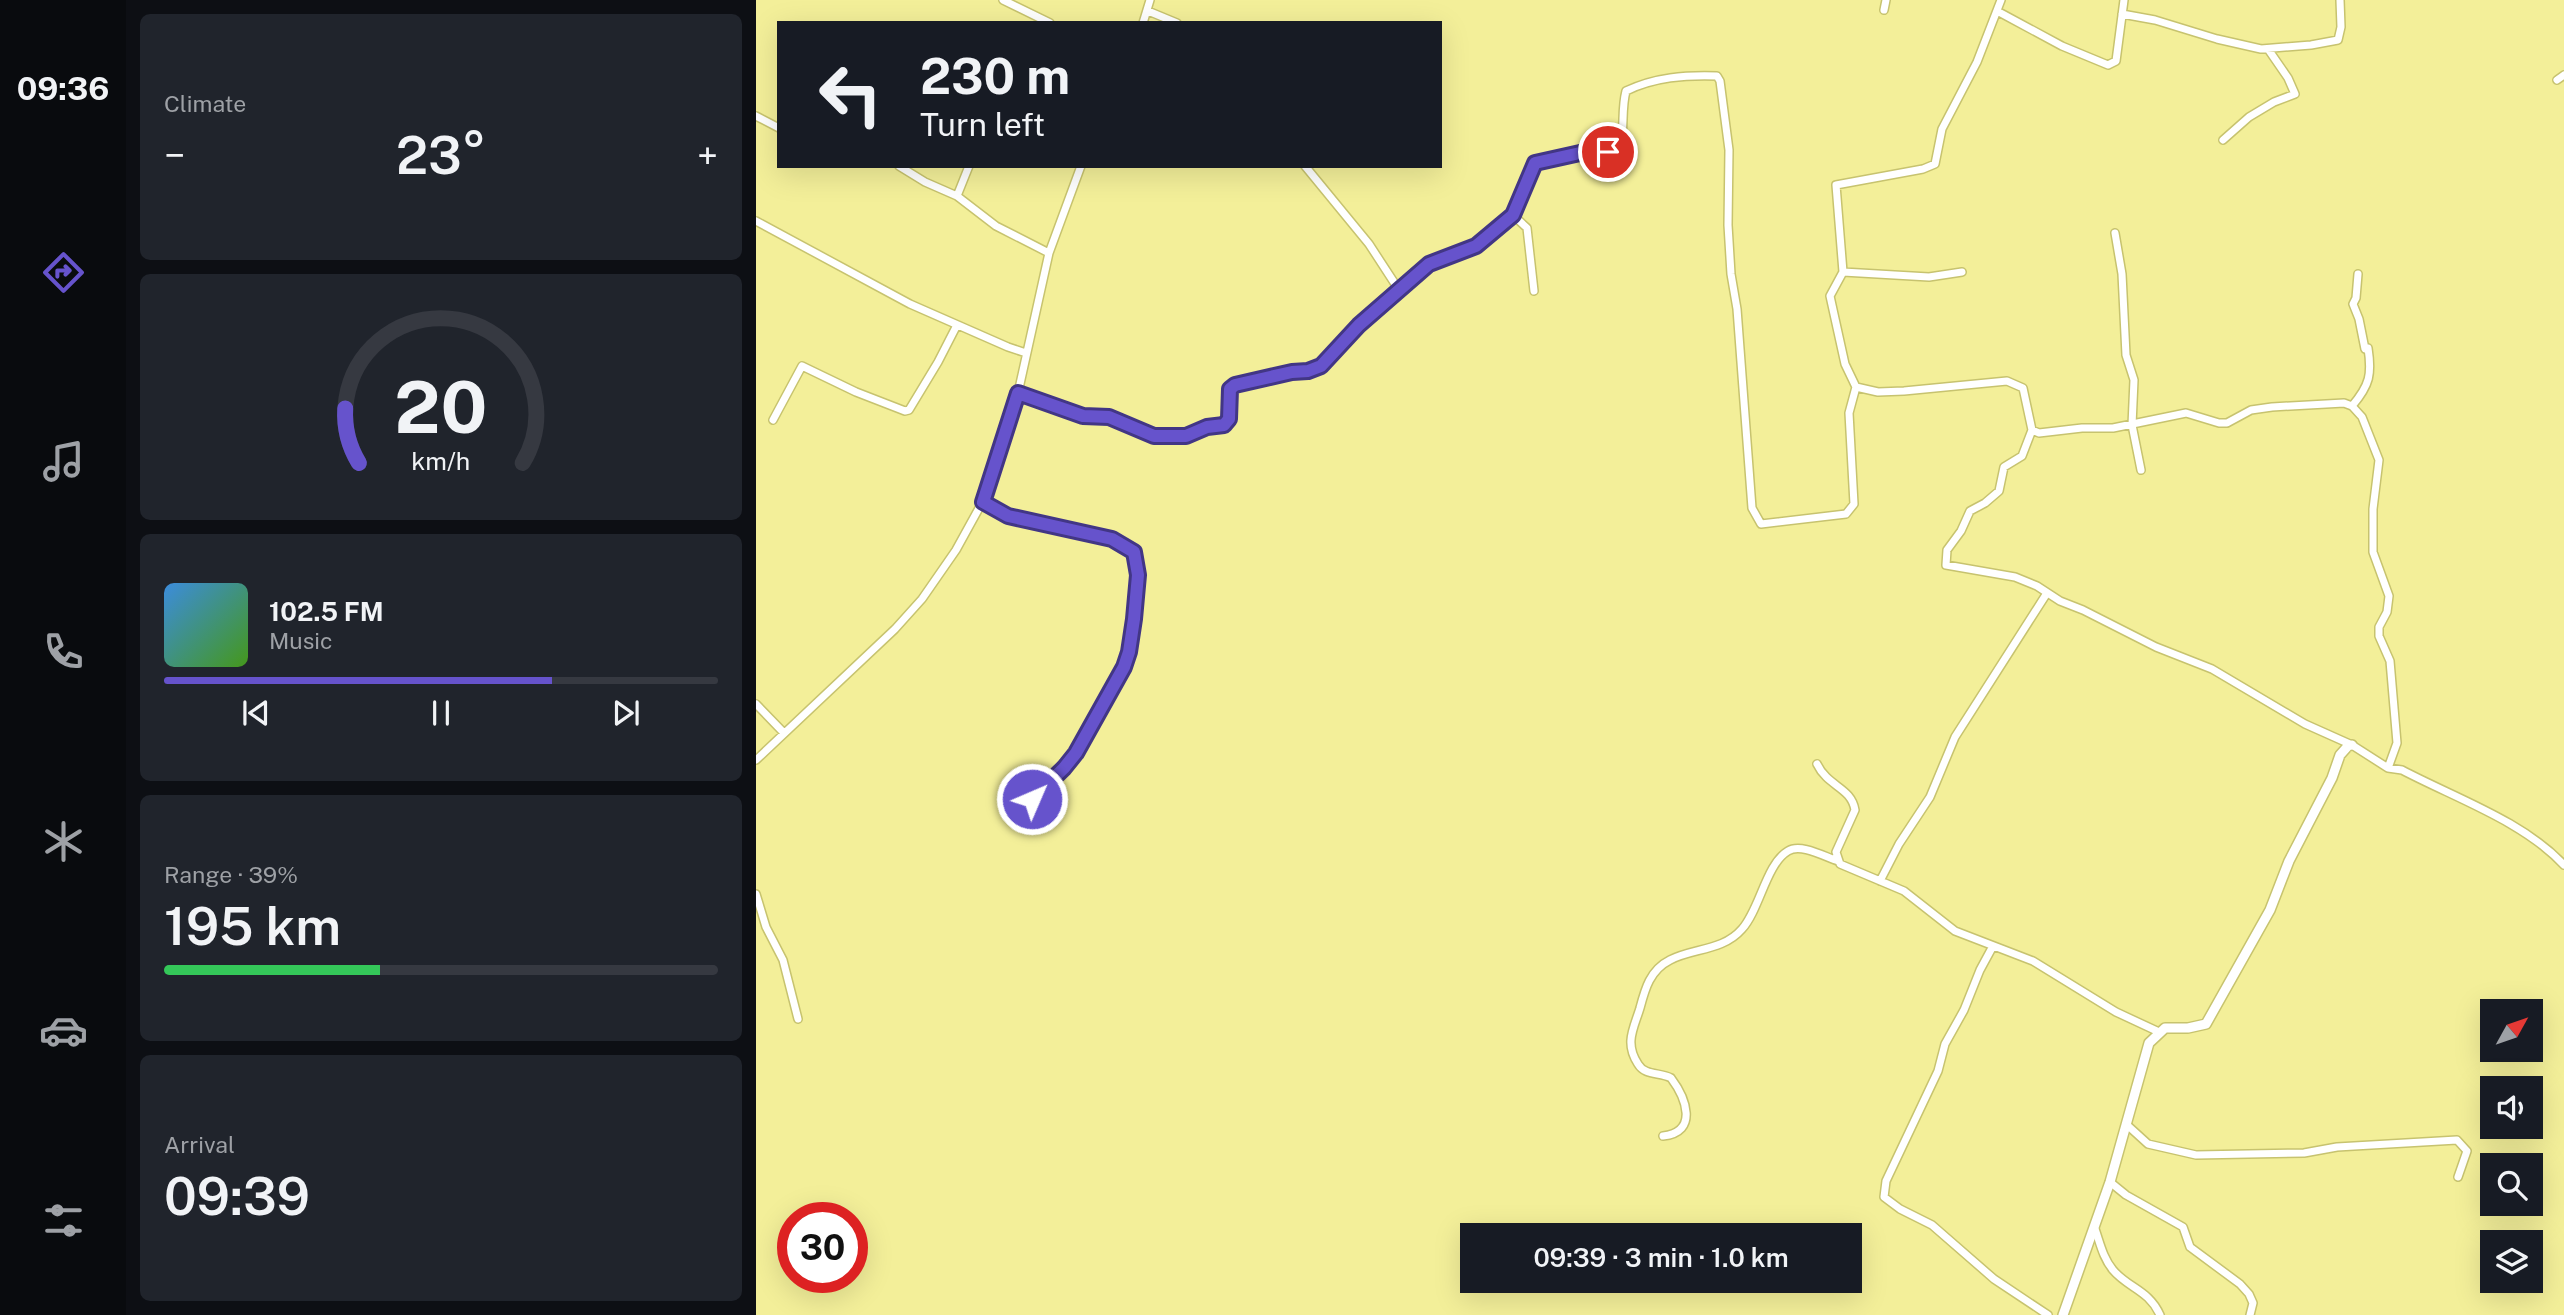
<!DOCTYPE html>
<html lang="en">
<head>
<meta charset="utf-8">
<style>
  :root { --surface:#171b24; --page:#20242c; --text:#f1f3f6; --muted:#9ea1a6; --line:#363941; --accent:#6653cc }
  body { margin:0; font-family:"Public Sans",sans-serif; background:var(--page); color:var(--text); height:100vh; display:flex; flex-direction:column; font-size:26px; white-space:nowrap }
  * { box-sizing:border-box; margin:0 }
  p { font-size:23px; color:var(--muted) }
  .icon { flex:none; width:38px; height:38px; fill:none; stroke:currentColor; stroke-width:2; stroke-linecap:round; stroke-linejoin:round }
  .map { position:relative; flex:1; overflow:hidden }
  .sheet { display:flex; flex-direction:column; gap:14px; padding:14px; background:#0d0f14; width:630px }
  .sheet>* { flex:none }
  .guide { position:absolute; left:21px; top:21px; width:665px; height:147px; border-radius:0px; box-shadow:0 7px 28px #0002; background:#171b24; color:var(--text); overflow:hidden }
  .needle { width:46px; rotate:50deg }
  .controls { position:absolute; left:1724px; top:999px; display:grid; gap:14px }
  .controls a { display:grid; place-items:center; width:63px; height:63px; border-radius:0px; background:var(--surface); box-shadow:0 7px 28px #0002; font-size:35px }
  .speed { position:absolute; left:21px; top:1202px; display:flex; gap:14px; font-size:35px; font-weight:700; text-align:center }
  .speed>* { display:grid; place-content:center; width:91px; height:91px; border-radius:50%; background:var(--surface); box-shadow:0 7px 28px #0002; line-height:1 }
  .speed .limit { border:10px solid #d22; background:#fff; color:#111 }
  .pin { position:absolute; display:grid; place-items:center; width:60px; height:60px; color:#fff; margin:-30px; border:4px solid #fff; border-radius:50%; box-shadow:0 2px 7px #0007 }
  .me { position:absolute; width:77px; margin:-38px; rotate:45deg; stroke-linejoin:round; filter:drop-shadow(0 0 5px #0008) }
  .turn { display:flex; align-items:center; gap:24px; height:147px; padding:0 28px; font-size:32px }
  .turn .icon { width:91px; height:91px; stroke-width:2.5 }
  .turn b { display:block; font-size:49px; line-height:60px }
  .big { font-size:52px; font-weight:600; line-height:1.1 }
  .sheet .card { flex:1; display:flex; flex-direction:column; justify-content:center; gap:10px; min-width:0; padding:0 24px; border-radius:10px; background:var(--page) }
  .sheet .dial { align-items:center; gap:0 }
  .dial svg { height:182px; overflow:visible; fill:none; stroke:var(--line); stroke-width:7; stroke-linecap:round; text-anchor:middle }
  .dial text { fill:var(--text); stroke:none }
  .song { display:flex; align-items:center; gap:21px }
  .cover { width:84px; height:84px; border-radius:10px; background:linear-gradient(135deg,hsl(210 70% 55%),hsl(100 70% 35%)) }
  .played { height:7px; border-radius:4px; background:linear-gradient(90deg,var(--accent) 70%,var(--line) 70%) }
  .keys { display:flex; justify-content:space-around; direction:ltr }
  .heat { display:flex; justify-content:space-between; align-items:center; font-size:38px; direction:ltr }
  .charge { height:10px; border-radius:5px; background:linear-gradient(90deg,#34c759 39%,var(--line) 0) }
  .trip { position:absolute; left:704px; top:1223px; width:402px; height:70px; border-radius:0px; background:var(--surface); box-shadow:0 7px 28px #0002; font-weight:600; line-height:70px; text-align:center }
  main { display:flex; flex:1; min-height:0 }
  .dock { display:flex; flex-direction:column; width:126px; justify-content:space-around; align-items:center; background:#090b0e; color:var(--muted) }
  .dock .icon { width:49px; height:49px }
  .dock .current { color:var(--accent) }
  .dock b { font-size:32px; color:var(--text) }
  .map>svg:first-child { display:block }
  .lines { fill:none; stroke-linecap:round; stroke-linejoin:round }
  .minor-casing { stroke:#c7c36f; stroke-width:10 }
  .tertiary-casing { stroke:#c7c36f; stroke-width:12 }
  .minor { stroke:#fff; stroke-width:7 }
  .tertiary { stroke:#fff; stroke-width:9 }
  .route-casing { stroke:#423685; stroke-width:18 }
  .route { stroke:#6653cc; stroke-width:12 }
</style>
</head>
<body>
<main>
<nav class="dock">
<b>09:36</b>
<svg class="icon current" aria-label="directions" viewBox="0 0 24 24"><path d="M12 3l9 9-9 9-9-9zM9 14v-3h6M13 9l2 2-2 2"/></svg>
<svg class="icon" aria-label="music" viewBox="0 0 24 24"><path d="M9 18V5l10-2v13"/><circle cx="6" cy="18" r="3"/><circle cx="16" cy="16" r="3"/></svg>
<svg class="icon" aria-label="phone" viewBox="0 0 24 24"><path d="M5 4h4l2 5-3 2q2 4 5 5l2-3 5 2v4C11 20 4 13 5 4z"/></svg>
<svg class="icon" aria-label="climate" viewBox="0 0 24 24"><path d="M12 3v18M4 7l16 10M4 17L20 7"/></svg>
<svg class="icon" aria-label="car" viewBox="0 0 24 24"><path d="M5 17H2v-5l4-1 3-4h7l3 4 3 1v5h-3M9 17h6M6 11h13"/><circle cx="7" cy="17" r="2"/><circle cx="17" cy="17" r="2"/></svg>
<svg class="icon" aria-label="filters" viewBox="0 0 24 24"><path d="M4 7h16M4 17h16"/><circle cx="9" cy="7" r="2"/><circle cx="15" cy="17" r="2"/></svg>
</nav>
<section class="sheet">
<div class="card"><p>Climate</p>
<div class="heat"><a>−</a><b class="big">23°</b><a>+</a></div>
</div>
<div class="card dial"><svg viewBox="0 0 100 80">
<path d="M14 69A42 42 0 1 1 86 69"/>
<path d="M14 69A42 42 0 0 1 8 45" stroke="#6653cc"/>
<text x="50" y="56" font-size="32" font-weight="700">20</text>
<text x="50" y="72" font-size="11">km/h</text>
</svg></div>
<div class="card">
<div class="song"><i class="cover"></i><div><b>102.5 FM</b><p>Music</p></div></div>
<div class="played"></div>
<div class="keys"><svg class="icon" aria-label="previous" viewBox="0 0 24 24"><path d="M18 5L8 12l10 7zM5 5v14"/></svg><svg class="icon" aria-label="pause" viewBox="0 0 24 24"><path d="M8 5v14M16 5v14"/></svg><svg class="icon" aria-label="next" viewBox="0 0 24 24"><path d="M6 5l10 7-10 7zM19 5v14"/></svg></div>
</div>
<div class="card"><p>Range · 39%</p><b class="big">195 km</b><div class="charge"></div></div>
<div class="card"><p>Arrival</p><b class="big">09:39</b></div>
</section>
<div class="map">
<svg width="1808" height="1315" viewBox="0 0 1808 1315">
  <rect width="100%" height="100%" fill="#f3ef99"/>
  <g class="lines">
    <g class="minor-casing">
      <path id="minor" d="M247,0l47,23
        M1245,0l-24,62 -35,67 -7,35 -12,5 -87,16 7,87 -13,24 15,68 11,23 22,5 26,-1 103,-10 16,7 9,42 7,3 43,-5h31l73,-15 33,10h8l24,-13 21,-3 72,-4 8,3 10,11 17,43 -6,49v43l16,44 -2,16 -8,15v9l11,25 7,82 -9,25
        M1128,10l2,-10
        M392,11l29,12
        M1241,11l65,35 46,19 8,-4 8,-61
        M1366,14l33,6 62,19 44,10 50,-4 27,-5 3,-13 -1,-27
        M387,23l7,-23
        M1801,80l7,-5
        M0,116l23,12
        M1467,140l26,-23 25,-15 21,-8 -7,-16 -20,-29
        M143,166l26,16 32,14
        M213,166l-12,30 39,30 53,27
        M549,166l64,78 30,46
        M757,215l14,13 7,63
        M0,221l154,83 98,43 18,6
        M1359,233l7,41 4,81 8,25 -2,45 9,45
        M1087,272l86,5 33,-5
        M262,393l65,23 26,1 37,18 40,1 21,-9 17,-2 5,-6 1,-30 5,-4 57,-13 16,-1 13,-5 38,-41 70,-61 47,-18 37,-31 22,-52 54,-12 19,1 12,-5c5,-19 1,-37 6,-56 29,-14 59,-16 91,-15l3,5 9,69 -1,75 3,49 6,35 15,199 9,16 85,-10 8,-10 -5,-91 7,-26
        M1596,406c18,-21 20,-32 16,-58l-3,1 -6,-30 -6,-15 3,-6 2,-24
        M17,420l29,-54 54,26 49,19 4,-1 29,-48 19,-37
        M1276,430l-10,26 -18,11 -5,24 -14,12 -15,8 -9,20 -14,19 -1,15 69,12 22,9 23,15 23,9 73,37 56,22 93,55 47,21 36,23 14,2c53,28 121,51 162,95
        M227,501c44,31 109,20 151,51l4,23 -4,44 -5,33 -5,15 -48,86 -12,15 -32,31
        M0,704l28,29
        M0,760l139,-131 27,-30 34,-49 27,-49 35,-108 31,-140 32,-87
        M1061,764c11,23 34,23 38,46l-19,42 4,12 64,27 51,40 78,30 83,51 43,20
        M1124,881l19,-37 31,-47 25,-60 92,-144
        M0,894l10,33 17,33 15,59
        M1237,946l-13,24 -16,40 -19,34 -7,27 -52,110 -2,16 16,12 32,16 62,54 54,36
        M1370,1124l22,20 48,11 108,-2 33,-6 120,-7 10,11 -9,26
        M907,1136c36,-4 23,-38 8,-58 -11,-6 -26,-2 -33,-14 -14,-21 -4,-36 2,-56 5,-19 10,-38 30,-48 23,-12 53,-9 72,-31 18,-20 24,-65 46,-78 13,-8 37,6 50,10
        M1354,1182l16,13 57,32 7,20 50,37 9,10 4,9 -3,12
        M1339,1229c5,14 8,29 18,41 15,18 36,20 47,45"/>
    </g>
    <g class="tertiary-casing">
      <path id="tertiary" d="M1307,1315l47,-133 39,-139 16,-15h23l18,-4 64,-114 19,-49 43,-83 8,-23 8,-9 4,-1"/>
    </g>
    <use href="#minor" class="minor"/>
    <use href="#tertiary" class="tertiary"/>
  </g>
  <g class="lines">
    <g class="route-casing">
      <path id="route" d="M276,799l32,-31 12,-15 48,-86 5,-15 5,-33 4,-44 -4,-23 -22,-13 -104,-23 -25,-14 35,-109 65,23 26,1 45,19h32l21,-9 17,-2 5,-6 1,-30 5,-4 57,-13 16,-1 13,-5 38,-41 70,-61 47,-18 37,-31 22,-52 54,-12 19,1"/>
    </g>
    <use href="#route" class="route"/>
  </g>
</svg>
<div class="controls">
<a><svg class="needle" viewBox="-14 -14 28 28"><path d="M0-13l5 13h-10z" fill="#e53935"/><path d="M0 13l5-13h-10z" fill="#9ea1a6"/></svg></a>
<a><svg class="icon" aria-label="sound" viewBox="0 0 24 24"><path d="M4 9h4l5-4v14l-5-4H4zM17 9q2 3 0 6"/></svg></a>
<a><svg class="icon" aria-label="search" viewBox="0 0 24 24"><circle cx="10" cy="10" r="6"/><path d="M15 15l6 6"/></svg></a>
<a><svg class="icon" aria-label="layers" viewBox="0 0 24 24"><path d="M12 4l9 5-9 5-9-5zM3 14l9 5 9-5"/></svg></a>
</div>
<div class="speed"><div class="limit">30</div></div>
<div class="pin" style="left:852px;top:152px;background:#d93025"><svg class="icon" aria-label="arrive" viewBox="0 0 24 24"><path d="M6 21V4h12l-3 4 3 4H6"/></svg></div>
<svg class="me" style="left:276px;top:799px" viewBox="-20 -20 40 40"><circle r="17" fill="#6653cc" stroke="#fff" stroke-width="3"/><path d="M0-11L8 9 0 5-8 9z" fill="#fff"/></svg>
<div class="trip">09:39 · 3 min · 1.0 km</div>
<div class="guide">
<div class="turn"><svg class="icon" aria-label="left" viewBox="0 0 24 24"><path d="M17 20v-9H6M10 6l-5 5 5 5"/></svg><div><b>230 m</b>Turn left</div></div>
</div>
</div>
</main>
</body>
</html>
